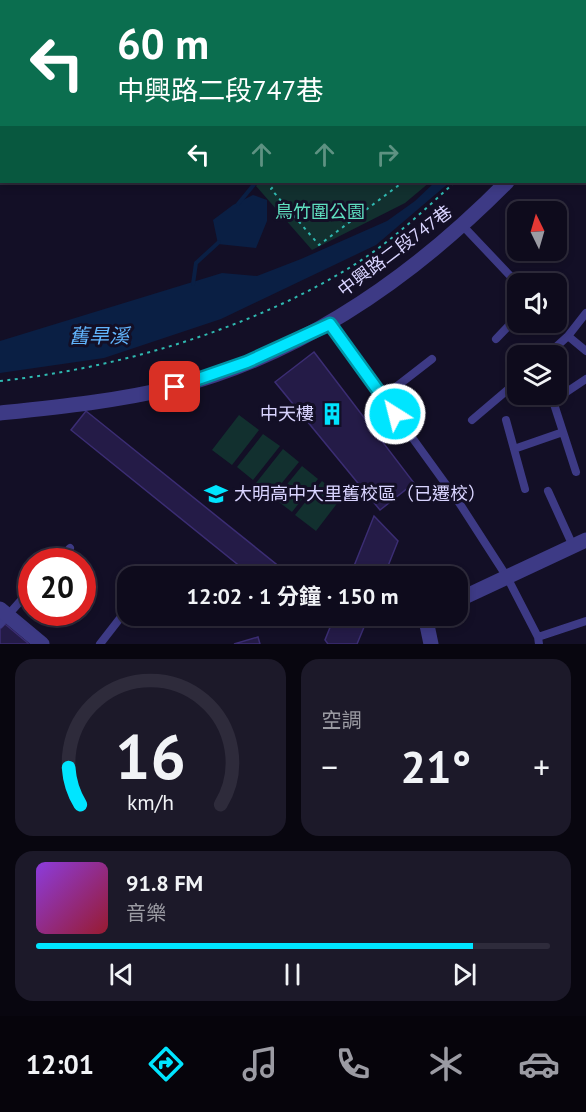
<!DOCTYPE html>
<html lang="zh-TW">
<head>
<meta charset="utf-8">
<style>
  :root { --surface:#0e0b1c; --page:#1c1929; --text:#f1f3f6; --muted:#9b9ba3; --line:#2e2b3b; --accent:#00e5ff }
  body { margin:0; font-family:"PT Sans","Noto Sans TC",sans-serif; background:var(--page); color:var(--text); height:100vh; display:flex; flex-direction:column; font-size:22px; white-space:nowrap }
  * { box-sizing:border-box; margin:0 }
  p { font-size:20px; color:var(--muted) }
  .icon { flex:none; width:33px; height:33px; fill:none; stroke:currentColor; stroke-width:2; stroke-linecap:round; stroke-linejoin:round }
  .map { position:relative; height:644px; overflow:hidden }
  .drawer { display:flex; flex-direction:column; gap:15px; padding:15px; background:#08060f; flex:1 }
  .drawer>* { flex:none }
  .top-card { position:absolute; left:0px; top:0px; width:586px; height:183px; box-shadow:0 3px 9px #0003,0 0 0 2px var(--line); background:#0b6e4f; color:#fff; overflow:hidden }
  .needle { width:39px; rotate:355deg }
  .controls { position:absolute; left:507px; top:201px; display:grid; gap:12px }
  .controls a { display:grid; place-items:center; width:60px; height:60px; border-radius:12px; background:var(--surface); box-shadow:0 3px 9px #0003,0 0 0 2px var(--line); font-size:30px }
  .speed { position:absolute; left:18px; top:548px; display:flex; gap:12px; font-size:30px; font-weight:700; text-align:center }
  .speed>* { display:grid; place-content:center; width:78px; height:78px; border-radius:50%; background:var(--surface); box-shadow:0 3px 9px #0003,0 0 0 2px var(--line); line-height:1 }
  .speed .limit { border:9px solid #d22; background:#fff; color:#111 }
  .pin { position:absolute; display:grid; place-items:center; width:51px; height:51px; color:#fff; margin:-26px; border-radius:12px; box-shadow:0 3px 9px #0006 }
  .me { position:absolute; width:66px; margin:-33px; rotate:324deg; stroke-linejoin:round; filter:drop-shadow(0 0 4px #0008) }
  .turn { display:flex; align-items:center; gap:21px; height:126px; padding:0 18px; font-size:27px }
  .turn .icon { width:78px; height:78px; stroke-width:2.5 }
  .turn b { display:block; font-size:42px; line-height:51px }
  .lanes { display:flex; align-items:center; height:57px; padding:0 18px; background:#0003; justify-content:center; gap:30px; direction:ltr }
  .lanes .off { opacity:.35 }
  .big { font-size:45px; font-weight:700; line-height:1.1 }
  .drawer .tile { flex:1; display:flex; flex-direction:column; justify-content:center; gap:9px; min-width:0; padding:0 21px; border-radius:18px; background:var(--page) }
  .drawer .dial { align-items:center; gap:0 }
  .dial svg { height:156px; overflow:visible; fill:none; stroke:var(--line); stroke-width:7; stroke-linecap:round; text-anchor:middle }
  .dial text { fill:var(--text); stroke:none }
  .song { display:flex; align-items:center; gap:18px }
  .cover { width:72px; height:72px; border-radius:9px; background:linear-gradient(135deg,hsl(270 70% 55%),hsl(350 70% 35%)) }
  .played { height:6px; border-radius:3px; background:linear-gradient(90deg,var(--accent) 85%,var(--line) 85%) }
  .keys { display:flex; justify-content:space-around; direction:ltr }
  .heat { display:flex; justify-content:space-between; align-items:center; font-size:33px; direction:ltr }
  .drawer .tiles { flex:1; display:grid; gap:15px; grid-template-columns:1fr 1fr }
  .tile:last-child { grid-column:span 2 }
  .trip { position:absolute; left:117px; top:566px; width:351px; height:60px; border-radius:18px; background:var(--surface); box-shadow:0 3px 9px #0003,0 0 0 2px var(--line); font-weight:700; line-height:60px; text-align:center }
  .tab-bar { display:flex; height:96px; justify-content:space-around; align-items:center; background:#06040b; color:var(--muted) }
  .tab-bar .icon { width:42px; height:42px }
  .tab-bar .active { color:var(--accent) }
  .tab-bar b { font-size:27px; color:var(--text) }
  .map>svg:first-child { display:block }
  .green { fill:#12302f }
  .water { fill:#0a1f44 }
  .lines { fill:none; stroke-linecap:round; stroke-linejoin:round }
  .stream { stroke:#0a1f44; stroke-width:4 }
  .building { fill:#241b47; stroke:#3b2d73; stroke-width:1.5 }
  .path { stroke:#2fb8b0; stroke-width:2; stroke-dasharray:3 4.5; stroke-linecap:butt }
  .lane { stroke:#3d3a85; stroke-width:8 }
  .street { stroke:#3d3a85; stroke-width:15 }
  .secondary { stroke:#6f6bff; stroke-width:15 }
  .route-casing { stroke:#0095a6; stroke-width:15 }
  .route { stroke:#00e5ff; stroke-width:10 }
  .labels { text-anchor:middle; stroke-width:6; stroke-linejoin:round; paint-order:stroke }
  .park-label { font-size:18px; fill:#5fe0c0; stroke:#130f26 }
  .street-label { font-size:18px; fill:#d9d4ff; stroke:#130f26 }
  .poi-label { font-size:18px; fill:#d9d4ff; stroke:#130f26; text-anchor:end }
  .water-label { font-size:20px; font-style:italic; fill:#62b6ff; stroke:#130f26 }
</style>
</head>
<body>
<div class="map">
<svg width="586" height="644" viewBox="0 0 586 644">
  <rect width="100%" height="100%" fill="#130f26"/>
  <path class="green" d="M442,0h144v23l-1,-21h-146z
    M260,182h170l-25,21 -93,47 -56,-64z
    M239,415l20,15 -27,35 -20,-15z
    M263,434l17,12 -27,34 -16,-13z
    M283,449l16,13 -27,33 -16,-12z
    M302,466l16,13 -26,33 -17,-13z
    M322,481l20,16 -26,34 -21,-16z"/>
  <path class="water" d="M435,182h15l-74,63 -155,74 -117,39 -104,15v-32l222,-68 35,3 44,-17 86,-38 28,-20z
    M253,195l14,5v21l-11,27 -38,-4 -5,-24 20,-15z"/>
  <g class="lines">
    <path class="stream" d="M417,2l1,-2
      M238,204l18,-22
      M193,284l3,-21 23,-21"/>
  </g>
  <path class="building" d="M0,32h2l-2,77z
    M314,352l100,131 -34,27 -105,-128z
    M86,411l205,165h-39l-181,-146z
    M374,516l24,25 -14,35h-34z
    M335,615h34l-12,29h-29l-3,-4z
    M5,624l24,20h-29v-15z
    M258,637l2,7h-26z"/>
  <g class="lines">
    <path class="path" d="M585,45l1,-1
      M278,182l-7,7 48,56 84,-63
      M0,381c120,-13 255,-53 357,-118 36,-23 67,-53 98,-81"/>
    <path class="lane" d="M212,2l1,-2
      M361,2l2,-2
      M585,151l1,1
      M463,226l55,58
      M330,324l128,177 49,76 31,60 1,7
      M568,336l18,15
      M496,339l22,-23
      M546,356l22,-20 18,-23
      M383,397l49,-38
      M472,420l46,-39
      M506,420l19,69
      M514,449l49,-17
      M576,472l-23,-71 33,-22
      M548,491l25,55
      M58,561l12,-13
      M0,624l32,-36
      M538,637l48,-16
      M100,644l28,-36"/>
    <path class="street" d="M585,95l1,-1
      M0,413c58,-6 118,-12 175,-26 128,-33 240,-112 332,-205
      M458,600l128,-60
      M0,609l42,35
      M431,644l-4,-19 11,-10"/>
    <path class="secondary" d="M0,1l7,-1"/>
  </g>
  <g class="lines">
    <g class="route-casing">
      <path id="route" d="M175,387l72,-25 83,-38 65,90"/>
    </g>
    <use href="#route" class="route"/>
  </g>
  <defs>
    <g id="building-bare" transform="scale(1.8)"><path d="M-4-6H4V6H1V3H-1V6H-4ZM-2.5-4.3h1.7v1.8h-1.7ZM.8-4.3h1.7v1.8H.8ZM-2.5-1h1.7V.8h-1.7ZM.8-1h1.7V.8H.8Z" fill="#00e5ff" stroke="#130f26" stroke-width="2.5" paint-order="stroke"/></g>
    <g id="school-bare" transform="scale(1.8)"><path d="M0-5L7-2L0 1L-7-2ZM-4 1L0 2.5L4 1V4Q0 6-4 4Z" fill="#00e5ff" stroke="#130f26" stroke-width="2.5" paint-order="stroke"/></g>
  </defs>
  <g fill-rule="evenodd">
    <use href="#building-bare" x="332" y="414"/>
    <use href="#school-bare" x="216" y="494"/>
  </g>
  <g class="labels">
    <g class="park-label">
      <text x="320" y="218">鳥竹圍公園</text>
    </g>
    <g class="street-label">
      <text transform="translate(395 251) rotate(-37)" y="6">中興路二段747巷</text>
    </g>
    <g class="poi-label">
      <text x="314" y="420">中天樓</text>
      <text x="234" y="500" text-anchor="start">大明高中大里舊校區（已遷校）</text>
    </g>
    <g class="water-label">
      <text x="99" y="343">舊旱溪</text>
    </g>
  </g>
</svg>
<div class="controls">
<a><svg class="needle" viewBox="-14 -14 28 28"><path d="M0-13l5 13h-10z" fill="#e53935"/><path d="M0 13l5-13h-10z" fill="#9b9ba3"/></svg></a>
<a><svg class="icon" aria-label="sound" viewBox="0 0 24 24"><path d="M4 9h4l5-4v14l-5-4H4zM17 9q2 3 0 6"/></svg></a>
<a><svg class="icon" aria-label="layers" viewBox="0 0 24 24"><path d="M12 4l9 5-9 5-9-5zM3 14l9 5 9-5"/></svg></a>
</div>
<div class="speed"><div class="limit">20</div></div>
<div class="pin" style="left:175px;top:387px;background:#d93025"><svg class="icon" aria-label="arrive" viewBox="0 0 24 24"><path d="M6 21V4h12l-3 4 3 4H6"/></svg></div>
<svg class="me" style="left:395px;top:414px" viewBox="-20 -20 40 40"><circle r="17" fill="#00e5ff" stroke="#fff" stroke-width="3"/><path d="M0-11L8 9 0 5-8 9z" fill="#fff"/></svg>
<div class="trip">12:02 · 1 分鐘 · 150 m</div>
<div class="top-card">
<div class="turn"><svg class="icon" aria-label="left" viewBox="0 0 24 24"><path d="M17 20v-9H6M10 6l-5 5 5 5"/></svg><div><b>60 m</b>中興路二段747巷</div></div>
<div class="lanes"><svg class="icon" aria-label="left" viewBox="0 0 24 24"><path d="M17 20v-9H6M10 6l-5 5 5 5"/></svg><svg class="icon off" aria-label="ahead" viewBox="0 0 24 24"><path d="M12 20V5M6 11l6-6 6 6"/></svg><svg class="icon off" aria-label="ahead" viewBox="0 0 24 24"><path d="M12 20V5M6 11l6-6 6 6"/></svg><svg class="icon off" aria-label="right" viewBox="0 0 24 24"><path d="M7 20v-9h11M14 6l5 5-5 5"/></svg></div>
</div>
</div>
<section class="drawer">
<div class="tiles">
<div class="tile dial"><svg viewBox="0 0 100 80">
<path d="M14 69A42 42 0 1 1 86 69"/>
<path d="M14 69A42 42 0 0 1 8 50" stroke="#00e5ff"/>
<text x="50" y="56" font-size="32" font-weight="700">16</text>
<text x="50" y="72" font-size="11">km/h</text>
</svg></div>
<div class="tile"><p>空調</p>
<div class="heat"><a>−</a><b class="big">21°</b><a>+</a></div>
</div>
<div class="tile">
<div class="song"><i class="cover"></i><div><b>91.8 FM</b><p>音樂</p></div></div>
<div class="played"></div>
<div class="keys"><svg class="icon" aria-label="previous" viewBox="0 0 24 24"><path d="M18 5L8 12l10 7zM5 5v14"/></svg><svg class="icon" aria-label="pause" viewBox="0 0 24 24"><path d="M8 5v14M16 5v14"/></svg><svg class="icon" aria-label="next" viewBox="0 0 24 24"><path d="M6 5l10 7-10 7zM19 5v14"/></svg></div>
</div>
</div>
</section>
<nav class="tab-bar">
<b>12:01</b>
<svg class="icon active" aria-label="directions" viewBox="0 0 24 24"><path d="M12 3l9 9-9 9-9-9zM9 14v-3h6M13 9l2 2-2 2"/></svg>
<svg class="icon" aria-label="music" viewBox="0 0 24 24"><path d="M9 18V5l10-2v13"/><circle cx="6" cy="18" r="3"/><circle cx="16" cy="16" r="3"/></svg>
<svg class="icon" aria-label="phone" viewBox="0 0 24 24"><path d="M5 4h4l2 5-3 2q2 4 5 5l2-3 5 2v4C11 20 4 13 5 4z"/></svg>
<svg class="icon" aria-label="climate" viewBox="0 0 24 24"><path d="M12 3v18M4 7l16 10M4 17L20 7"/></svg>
<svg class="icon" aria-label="car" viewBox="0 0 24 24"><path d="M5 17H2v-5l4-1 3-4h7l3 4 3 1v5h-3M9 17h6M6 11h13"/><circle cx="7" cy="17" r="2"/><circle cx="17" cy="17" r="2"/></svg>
</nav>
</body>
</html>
